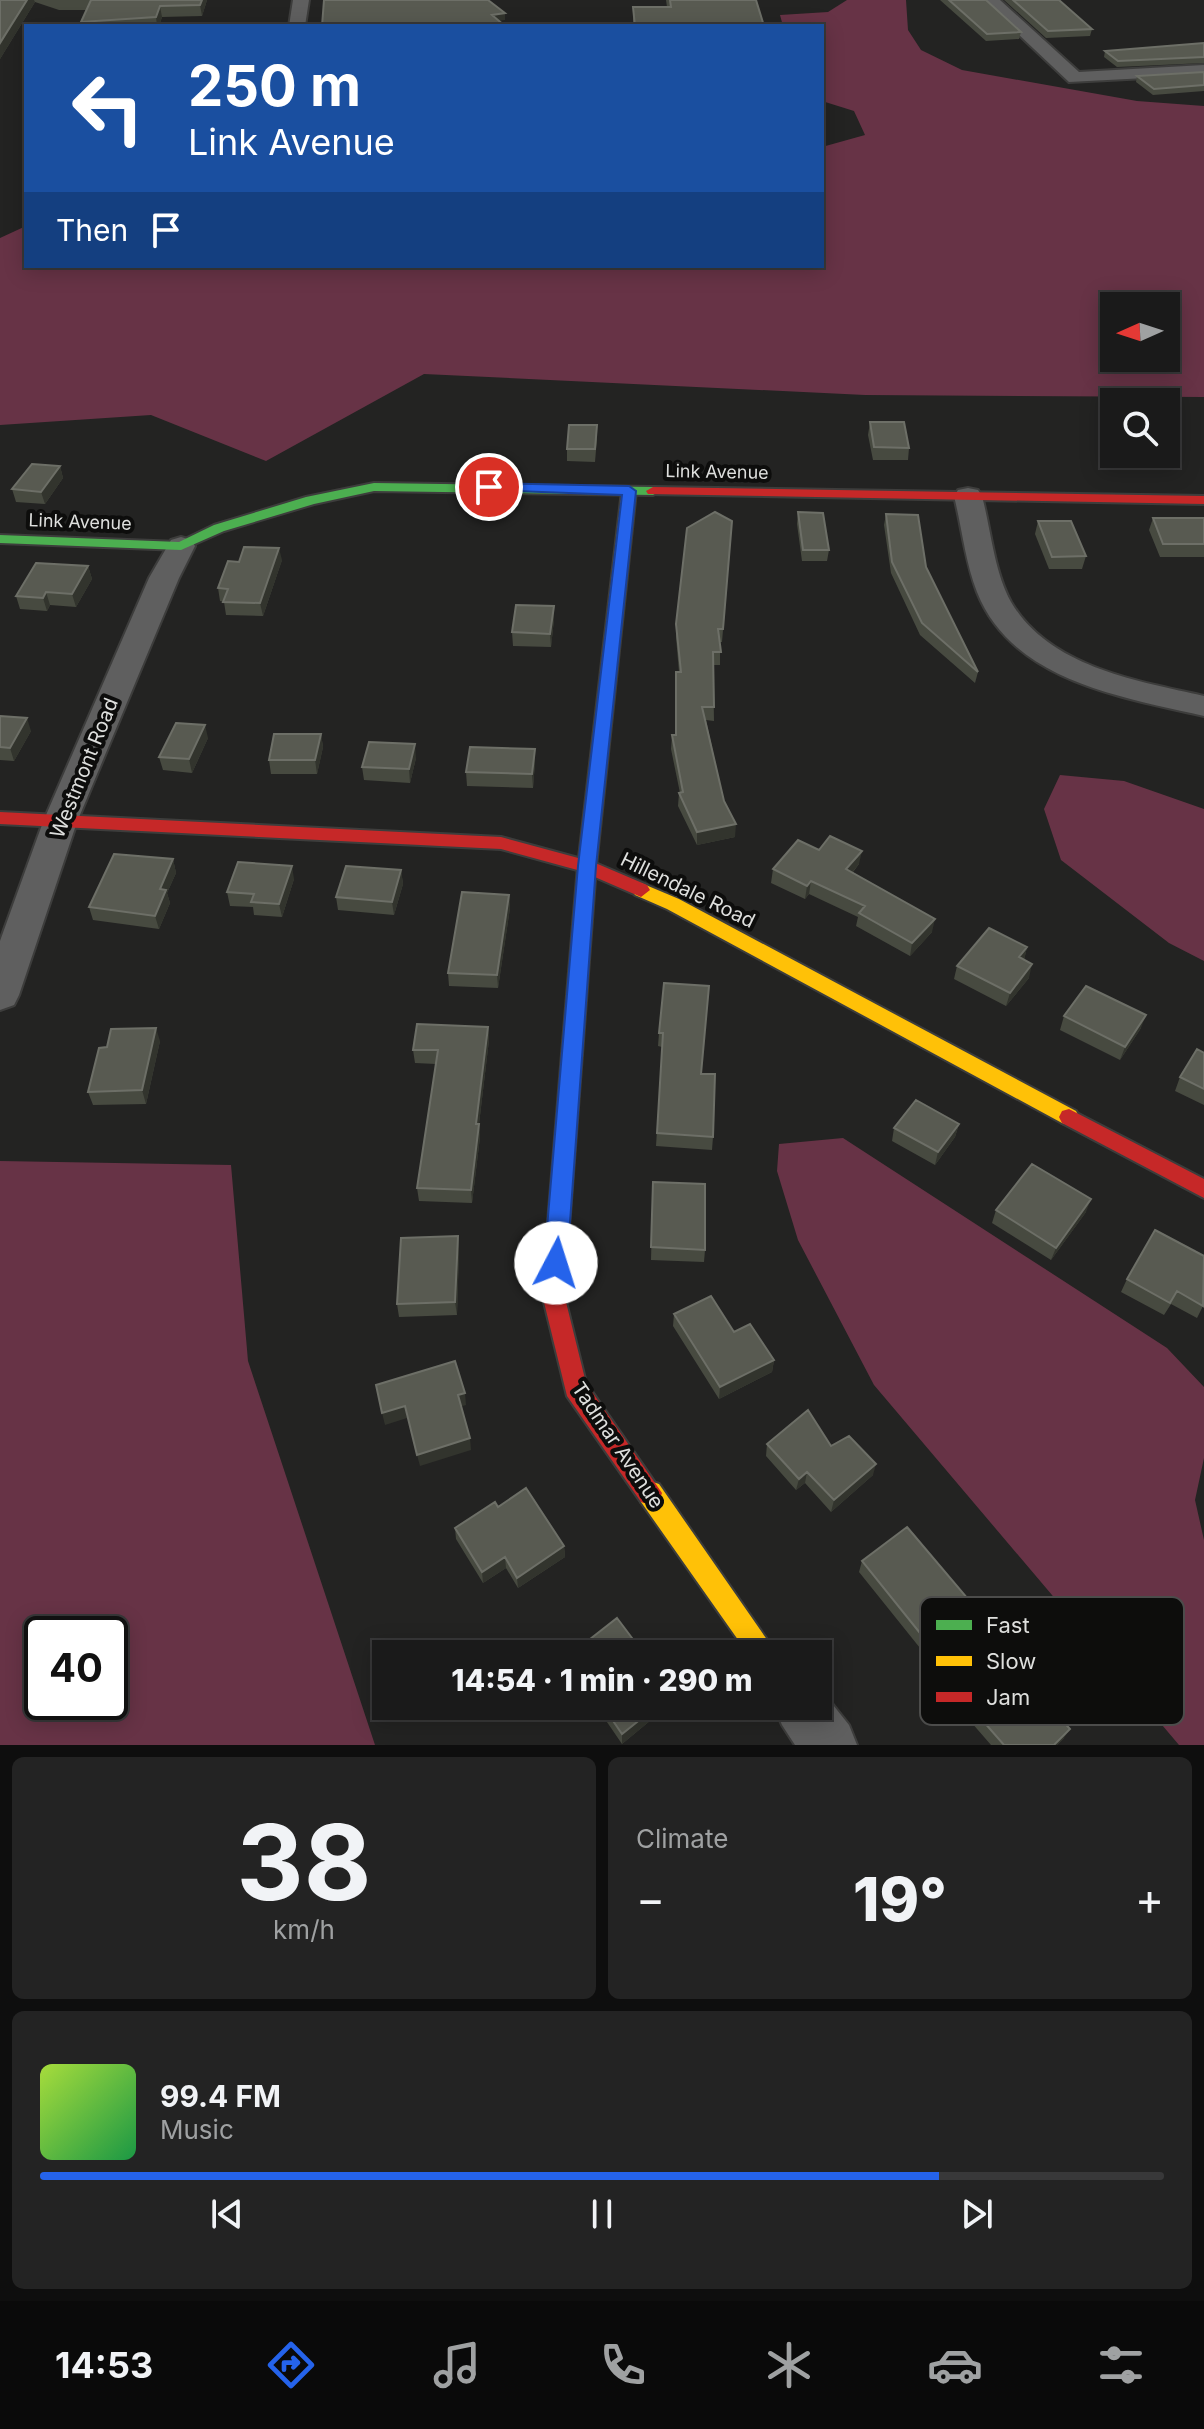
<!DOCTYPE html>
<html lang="en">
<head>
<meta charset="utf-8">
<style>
  :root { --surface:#1a1a1a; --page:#232323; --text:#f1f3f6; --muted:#9fa1a2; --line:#383839; --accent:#2563eb }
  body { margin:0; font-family:Inter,sans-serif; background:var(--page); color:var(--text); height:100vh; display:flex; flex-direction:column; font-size:30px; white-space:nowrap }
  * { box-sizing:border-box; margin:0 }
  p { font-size:26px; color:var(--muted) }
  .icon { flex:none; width:44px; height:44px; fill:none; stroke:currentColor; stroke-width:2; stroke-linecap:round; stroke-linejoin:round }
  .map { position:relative; height:1745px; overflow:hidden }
  .drawer { display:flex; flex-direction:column; gap:12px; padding:12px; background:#0e0e0e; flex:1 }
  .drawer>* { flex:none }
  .banner { position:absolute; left:24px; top:24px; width:800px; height:244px; border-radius:0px; box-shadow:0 4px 20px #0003,0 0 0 2px var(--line); background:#1a4fa0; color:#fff; overflow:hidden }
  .needle { width:52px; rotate:267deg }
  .tools { position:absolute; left:1100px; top:292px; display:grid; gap:16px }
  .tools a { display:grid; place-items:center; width:80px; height:80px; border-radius:0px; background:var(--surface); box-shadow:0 4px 20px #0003,0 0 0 2px var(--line); font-size:40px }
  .speed { position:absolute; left:24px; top:1616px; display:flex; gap:16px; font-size:40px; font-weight:700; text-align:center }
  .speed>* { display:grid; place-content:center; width:104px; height:104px; border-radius:50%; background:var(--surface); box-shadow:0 4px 20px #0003,0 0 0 2px var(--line); line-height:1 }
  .speed .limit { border:4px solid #111; border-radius:12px; background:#fff; color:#111 }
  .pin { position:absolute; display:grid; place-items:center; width:68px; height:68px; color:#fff; margin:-34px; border:4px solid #fff; border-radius:50%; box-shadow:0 2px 8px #0007 }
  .me { position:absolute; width:88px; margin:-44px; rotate:5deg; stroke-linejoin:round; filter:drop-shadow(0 0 6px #0008) }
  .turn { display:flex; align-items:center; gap:28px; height:168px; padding:0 32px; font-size:36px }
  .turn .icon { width:104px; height:104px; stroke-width:2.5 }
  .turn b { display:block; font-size:56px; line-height:68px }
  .then { display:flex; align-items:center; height:76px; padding:0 32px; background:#0003; gap:16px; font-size:30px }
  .big { font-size:60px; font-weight:800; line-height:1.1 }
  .drawer .card { flex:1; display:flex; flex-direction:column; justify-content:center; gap:12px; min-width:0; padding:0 28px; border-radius:12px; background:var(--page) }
  .drawer .dial { align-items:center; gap:0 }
  .dial b { font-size:104px; line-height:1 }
  .song { display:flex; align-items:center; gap:24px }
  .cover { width:96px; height:96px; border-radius:12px; background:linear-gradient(135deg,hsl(80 70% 55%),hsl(140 70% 35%)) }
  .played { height:8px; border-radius:4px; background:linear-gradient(90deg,var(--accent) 80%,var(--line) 80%) }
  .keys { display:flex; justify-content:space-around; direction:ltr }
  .heat { display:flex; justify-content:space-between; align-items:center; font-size:44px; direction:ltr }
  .drawer .tiles { flex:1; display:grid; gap:12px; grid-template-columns:1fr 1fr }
  .card:last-child { grid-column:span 2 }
  .trip { position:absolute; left:372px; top:1640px; width:460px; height:80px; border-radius:0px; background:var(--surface); box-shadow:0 4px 20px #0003,0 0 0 2px var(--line); font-weight:800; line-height:80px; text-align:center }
  .dock { display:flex; height:128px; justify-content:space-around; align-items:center; background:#0a0a0a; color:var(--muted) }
  .dock .icon { width:56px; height:56px }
  .dock .active { color:var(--accent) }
  .dock b { font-size:36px; color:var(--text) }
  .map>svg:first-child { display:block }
  .forest { fill:#673346; fill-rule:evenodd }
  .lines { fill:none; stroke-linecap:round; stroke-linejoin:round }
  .street-casing { stroke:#3d3d3c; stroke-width:4 }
  .fast-casing { stroke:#3d3d3c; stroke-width:4 }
  .slow-casing { stroke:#3d3d3c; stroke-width:4 }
  .jam-casing { stroke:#3d3d3c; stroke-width:4 }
  .street { fill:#5f5f5f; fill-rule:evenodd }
  .fast { fill:#4caf50; fill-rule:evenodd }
  .slow { fill:#ffc107; fill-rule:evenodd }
  .jam { fill:#c62828; fill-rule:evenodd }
  .wall { fill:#474a40 }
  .shaded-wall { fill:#32342d }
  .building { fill:#585a51; stroke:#6d6f67; stroke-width:2 }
  .route { fill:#2563eb; stroke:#184099; stroke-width:2 }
  .labels { text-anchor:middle; stroke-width:8; stroke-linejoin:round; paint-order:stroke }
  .far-street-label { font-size:18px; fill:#dedfdd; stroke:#0d0d0c }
  .street-label { font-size:20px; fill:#dedfdd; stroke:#0d0d0c }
  .key { fill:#0d0d0c; stroke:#4c4c4b; stroke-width:2 }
  .key-label { font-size:22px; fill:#dedfdd }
</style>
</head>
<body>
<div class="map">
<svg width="1204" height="1745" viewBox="0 0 1204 1745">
  <rect width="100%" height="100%" fill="#232322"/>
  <path class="forest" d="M847,0h59l2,30 13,20 41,20 175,31 67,5v291l-339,-2 -441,-21 -158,87 -115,-46 -151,10v-187l26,-12v40h796v-119l43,-12 -11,-24 -32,-10v-75h-39l-3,-11 48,-3zM1114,306h52v52h-52z
    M1060,775l64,6 80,28v152l-35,-18 -108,-83 -17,-51z
    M843,1138l324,210 37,39v71l-9,42 9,40v205h-25l-305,-360 -76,-145 -21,-69 2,-27z
    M0,1161l231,4 17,196 127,384h-375zM42,1634h68v68h-68z"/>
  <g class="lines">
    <g class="street-casing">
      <path id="street" d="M293,0h16l-4,26h-16z
        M982,0h18l79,72 125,-7v10l-135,7z
        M968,488l10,2 4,6c9,34 12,75 29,106 38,65 126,79 193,94v20c-82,-19 -192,-35 -227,-124 -12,-31 -15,-64 -23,-96l4,-6z
        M181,537l10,3 4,6 -16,32 -102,244 -58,173 -5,10 -14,5v-69l43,-119 106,-244 22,-38z
        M818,1686l31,39 8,20h-62l-13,-20 -8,-19h44z"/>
    </g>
    <g class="fast-casing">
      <path id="fast" d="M374,483l279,4 7,4 -7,4 -279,-4 -60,13 -90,27 -43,19 -181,-7v-8l179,7 35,-17 92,-28z"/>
    </g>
    <g class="slow-casing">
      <path id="slow" d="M629,487l7,4 -40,375 -14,188 -3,6 -7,2 -7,-2 -3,-6 16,-188 44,-375z
        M641,883l38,16 397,212 3,6 -3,6 -7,2 -7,-2 -395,-214 -32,-14 -3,-5 3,-5z
        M650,1481l9,3 118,170h-29l-107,-152 -3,-9 3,-9z"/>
    </g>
    <g class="jam-casing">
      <path id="jam" d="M653,487l551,9v8l-556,-10 -2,-3z
        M0,812l501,25 92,25 54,23 3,5 -9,7 -60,-26 -80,-22 -501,-25z
        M572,1046l7,2 3,6 -18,240 22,89 76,110 -3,9 -9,3 -9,-3 -74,-106 -25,-102 20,-240 3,-6z
        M1069,1109l135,70v19l-142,-75 -3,-6 3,-6z"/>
    </g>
    <use href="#street" class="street"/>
    <use href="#fast" class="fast"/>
    <use href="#slow" class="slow"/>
    <use href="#jam" class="jam"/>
  </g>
  <path class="wall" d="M0,0h207l-5,16 -40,1 -3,9h-78v-4l5,-12h-27l-24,-8 -35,57z
    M666,0h90l8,26h-131v-19h34z
    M940,0h46l35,32 -2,7 -33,2z
    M1004,0h55l33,29 -2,7 -44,2z
    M1204,43v20l-87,4 -13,-10 1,-6z
    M1204,72v19l-51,4 -17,-13 1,-6z
    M870,422l39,26 -1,12h-35l-5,-25z
    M597,438l-2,24 -28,-1v-12z
    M60,466l3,12 -18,26 -29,-2 -4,-13z
    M798,512l31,38 -2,11h-25l-5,-37z
    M886,514l40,53 52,105 -3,11 -55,-48 -29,-62 -7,-48z
    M1153,518h51v39h-44l-11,-27z
    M732,521l-10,121h-2v23h-7l1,56 -8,-1 18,81 11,36 -38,8 -19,-39 1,-13h1l-9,-44 1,-14h3l4,-63 -3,-35v-13z
    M1038,521l48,35 -4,13h-33l-14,-35z
    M282,560l-19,56 -37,-1 -2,-13 -4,-1 -2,-13z
    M88,566l4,13 -16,28 -26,-2 -3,6 -27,-2 -4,-13z
    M554,606v13l-3,28 -38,-1 -1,-14z
    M0,716l31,15 -17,30 -14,-1z
    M321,734l2,13 -6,27h-46l-2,-14z
    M208,738l-16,35 -29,-3 -4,-13z
    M416,758l-6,25 -46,-3 -2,-13z
    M535,762l-2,26 -66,-2 -1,-14z
    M819,850l40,14 -6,8 79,60 -22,24 -54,-30 2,-9 -49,-23 -4,5 -34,-16 2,-14z
    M173,859l3,14 -9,20 3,10 -11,26 -66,-9 -4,-13z
    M401,870l2,14 -9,31 -56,-5 -2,-13z
    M294,879l-12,38 -28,-2 -1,-8 -23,-1 -3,-14z
    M509,895l1,13 -12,80 -49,-2 -1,-13z
    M1027,947l-3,13 5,18 -23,28 -52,-27 3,-13z
    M664,983l37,91 12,63 -1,13 -56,-4 6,-99 -4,-1 1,-13z
    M1064,1016l77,12 -21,32 -60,-30z
    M488,1027l1,13 -10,84 1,13 -8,66 -53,-2 -2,-13 19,-124 -21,-1 -2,-13z
    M160,1041l-14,63 -53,1 -5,-13z
    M1204,1053v52l-29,-14 5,-14z
    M959,1124l-4,13 -20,28 -43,-24 2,-13z
    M653,1182l52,68 -1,12 -53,-2z
    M996,1210l90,2 -35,48 -59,-37z
    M1155,1230l49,74 -7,14 -26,-14 -7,11 -43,-23 6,-13z
    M458,1236l1,13 -2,66 -58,2 -2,-13z
    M674,1314l60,18 40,28 -2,12 -53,27 -46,-73z
    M767,1444l64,2 42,29 -42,37 -26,-29 -9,7 -30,-34z
    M455,1528l109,18 1,11 -47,31 -12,-20 -23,15 -27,-44z
    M862,1561l112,45 -5,11 -45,36 -65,-81z
    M596,1706h72l-46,38z
    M976,1713l88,25 -7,7h-66l-20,-23z"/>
  <path class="shaded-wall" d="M27,0h7l1,2 -35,57v-16z
    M202,0h5l-5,16 -2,-11z
    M160,6l2,11 -3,9h-2l-1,-9z
    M505,13v7l-13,2v-7z
    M60,466l3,12 -18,26 -4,-12z
    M279,548l3,12 -19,56 -3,-13z
    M88,566l4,13 -16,28 -4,-13z
    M46,592l4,13 -3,6 -4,-13z
    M554,606v13l-3,28 -1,-13z
    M27,718l4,13 -17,30 -4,-13z
    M205,725l3,13 -16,35 -3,-14z
    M321,734l2,13 -6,27 -2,-14z
    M415,744l1,14 -6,25 -1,-14z
    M535,749v13l-2,26 -1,-14z
    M736,824l-1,13 -38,8v-13z
    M862,851l-3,13 -15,18 2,-13z
    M173,859l3,14 -9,20 3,10 -11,26 -4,-13 5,-27z
    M292,866l2,13 -12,38 -3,-13z
    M401,870l2,14 -9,31 -2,-13z
    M811,881l-2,13 -4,5 2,-13z
    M509,895l1,13 -12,80 -1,-13z
    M935,919l-3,13 -22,24 2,-13z
    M1027,947l-3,14 -5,-4z
    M1032,964l-3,14 -23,28 4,-13z
    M1146,1015l-5,13 -21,32 5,-13z
    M488,1027l1,13 -10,84 1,13 -8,66 -1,-13 5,-66z
    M156,1028l4,13 -14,63 -4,-14z
    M959,1124l-4,13 -20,28 3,-13z
    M1091,1199l-5,13 -35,48 5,-12z
    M458,1236l1,13 -2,66 -2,-13z
    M774,1360l-2,12 -53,27 1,-12z
    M465,1393l1,12 -7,2 -1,-12z
    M405,1406l2,12 -22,7 -3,-12z
    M470,1438l1,12 -51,16 -3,-11z
    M876,1464l-3,11 -42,37 3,-12z
    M807,1472l-2,11 -9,7 3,-11z
    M564,1546l1,11 -47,31 -1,-10z
    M505,1557l1,11 -23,15 -1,-11z
    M974,1606l-5,11 -45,36 4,-10z
    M657,1706h11l-46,38v-10z
    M1070,1729l-6,9 -7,7h-3z"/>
  <path class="building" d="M0,0h27l-27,43z
    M91,0h111l-2,5 -40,1 -4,11 -75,5z
    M324,0h164l17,13 -13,2 13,11h-183z
    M670,0h86l8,26h-129l-2,-19h38z
    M949,0h37l35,32 -34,2z
    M1013,0h46l33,29 -44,2z
    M1204,43v14l-86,4 -13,-10z
    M1204,72v13l-50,4 -17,-13z
    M870,422h34l5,26 -35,-1z
    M569,425h28l-2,24h-28z
    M32,464l28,2 -19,26 -29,-3z
    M715,512l17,9 -9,108h-5l3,23h-8l1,55h-12l22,94 12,23 -39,8 -18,-39 4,-1 -11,-57h4v-63h5l-5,-48 11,-96z
    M798,512l25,1 6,37h-26z
    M886,514l32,1 8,52 52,105 -56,-49 -30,-61z
    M1153,518h51v26h-41z
    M1038,521h33l15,35 -34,1z
    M244,547l35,1 -19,55 -37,-1 5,-13 -10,-1 10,-27 11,1z
    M36,563l52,3 -16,28 -26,-2 -3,6 -27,-2z
    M516,605l38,1 -4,28 -38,-2z
    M0,716l27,2 -17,30 -10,-1z
    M176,723l29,2 -16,34 -30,-2z
    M274,734h47l-6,26h-46z
    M369,742l46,2 -6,25 -47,-2z
    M470,747l65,2 -3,25 -66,-2z
    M830,836l32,15 -16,18 89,50 -23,24 -53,-30 6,-7 -54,-25 -4,5 -34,-17 25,-29 21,10z
    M114,854l59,5 -13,30 6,1 -11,26 -66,-9z
    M238,862l54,4 -13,38 -28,-2 3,-8 -27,-2z
    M346,866l55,4 -9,32 -56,-5z
    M462,892l47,3 -12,80 -49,-2z
    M989,928l38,19 -8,10 13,7 -22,29 -53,-27z
    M664,983l45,3 -8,88h14l-2,63 -56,-4 6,-100h-4z
    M1086,986l60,29 -21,32 -61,-31z
    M417,1024l71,3 -12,97h3l-8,66 -54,-2 21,-138h-25z
    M156,1028l-14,62 -54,2 11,-44 8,-1 4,-18z
    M1197,1049l7,4v36l-24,-12z
    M916,1100l43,24 -21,28 -44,-24z
    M1032,1164l59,35 -35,49 -60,-38z
    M653,1182l52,2v66l-54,-3z
    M1155,1230l49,26 -1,50 -26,-15 -7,12 -43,-24z
    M458,1236l-3,66 -58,2 4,-66z
    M711,1296l23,36 16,-8 24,36 -54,27 -46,-73z
    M455,1361l10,32 -7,2 12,43 -53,17 -12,-49 -23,7 -6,-28z
    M808,1410l23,36 18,-10 27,28 -42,36 -27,-28 -8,7 -32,-35z
    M526,1488l38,58 -47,32 -12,-21 -23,15 -27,-44 40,-26 3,5z
    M907,1527l67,79 -46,37 -66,-82z
    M617,1618l27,36h-73z
    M1019,1672l51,57 -16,16h-50l-28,-32z
    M603,1706h54l-35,28z"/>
  <path class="route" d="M489,483l140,3 7,5 -40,375 -29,397 -3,7 -8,3 -8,-3 -4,-7 34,-397 44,-371 -138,-5 -2,-3z"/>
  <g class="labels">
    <g class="far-street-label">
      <text transform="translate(717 472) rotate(1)" y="6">Link Avenue</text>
      <text transform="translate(80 522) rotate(2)" y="6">Link Avenue</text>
    </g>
    <g class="street-label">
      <text transform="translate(84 768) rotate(-68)" y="7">Westmont Road</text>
      <text transform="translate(688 890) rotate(26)" y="7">Hillendale Road</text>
      <text transform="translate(618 1445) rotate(56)" y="7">Tadmar Avenue</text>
    </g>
  </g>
  <rect x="920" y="1597" width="264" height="128" rx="12" class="key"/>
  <rect x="936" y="1620" width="36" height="10" fill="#4caf50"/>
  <rect x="936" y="1656" width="36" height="10" fill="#ffc107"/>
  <rect x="936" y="1692" width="36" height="10" fill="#c62828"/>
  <g class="key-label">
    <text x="986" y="1633">Fast</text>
    <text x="986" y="1669">Slow</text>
    <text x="986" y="1705">Jam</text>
  </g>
</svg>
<div class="tools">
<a><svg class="needle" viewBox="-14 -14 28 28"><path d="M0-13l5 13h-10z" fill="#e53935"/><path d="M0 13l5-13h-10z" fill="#9fa1a2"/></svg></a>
<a><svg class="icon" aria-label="search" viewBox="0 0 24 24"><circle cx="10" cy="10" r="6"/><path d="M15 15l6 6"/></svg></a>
</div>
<div class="speed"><div class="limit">40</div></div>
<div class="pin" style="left:489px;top:487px;background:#d93025"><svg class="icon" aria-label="arrive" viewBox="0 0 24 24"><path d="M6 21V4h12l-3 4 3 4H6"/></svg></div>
<svg class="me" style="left:556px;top:1263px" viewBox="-20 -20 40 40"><circle r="19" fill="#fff"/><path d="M0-13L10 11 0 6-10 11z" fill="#2563eb"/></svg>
<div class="trip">14:54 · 1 min · 290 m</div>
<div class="banner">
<div class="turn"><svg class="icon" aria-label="left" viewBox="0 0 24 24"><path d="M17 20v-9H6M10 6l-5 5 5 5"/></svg><div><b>250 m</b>Link Avenue</div></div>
<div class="then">Then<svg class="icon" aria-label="arrive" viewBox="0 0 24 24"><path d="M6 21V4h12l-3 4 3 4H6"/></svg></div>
</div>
</div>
<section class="drawer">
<div class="tiles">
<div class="card dial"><b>38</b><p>km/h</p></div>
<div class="card"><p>Climate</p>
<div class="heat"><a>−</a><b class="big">19°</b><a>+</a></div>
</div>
<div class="card">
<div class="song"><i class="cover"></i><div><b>99.4 FM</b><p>Music</p></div></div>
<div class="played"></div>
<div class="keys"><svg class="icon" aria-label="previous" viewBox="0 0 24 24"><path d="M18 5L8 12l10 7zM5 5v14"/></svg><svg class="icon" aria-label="pause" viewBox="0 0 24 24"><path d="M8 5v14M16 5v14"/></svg><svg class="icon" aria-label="next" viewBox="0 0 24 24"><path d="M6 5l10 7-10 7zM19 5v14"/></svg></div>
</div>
</div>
</section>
<nav class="dock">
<b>14:53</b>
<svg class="icon active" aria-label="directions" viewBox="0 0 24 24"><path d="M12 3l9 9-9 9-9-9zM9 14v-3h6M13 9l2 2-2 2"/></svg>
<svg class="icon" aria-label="music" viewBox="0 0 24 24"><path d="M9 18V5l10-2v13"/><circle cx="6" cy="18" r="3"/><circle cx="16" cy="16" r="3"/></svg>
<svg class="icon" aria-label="phone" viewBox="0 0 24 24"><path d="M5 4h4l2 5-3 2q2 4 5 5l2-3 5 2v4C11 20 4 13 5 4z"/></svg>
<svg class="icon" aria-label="climate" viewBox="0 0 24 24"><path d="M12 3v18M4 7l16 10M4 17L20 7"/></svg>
<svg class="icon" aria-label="car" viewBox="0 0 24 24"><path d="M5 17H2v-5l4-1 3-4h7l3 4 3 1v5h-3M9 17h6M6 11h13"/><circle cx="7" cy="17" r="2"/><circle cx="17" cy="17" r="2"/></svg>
<svg class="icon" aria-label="filters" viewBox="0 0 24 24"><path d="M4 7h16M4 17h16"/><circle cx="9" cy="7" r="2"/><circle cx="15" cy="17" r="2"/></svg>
</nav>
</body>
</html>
